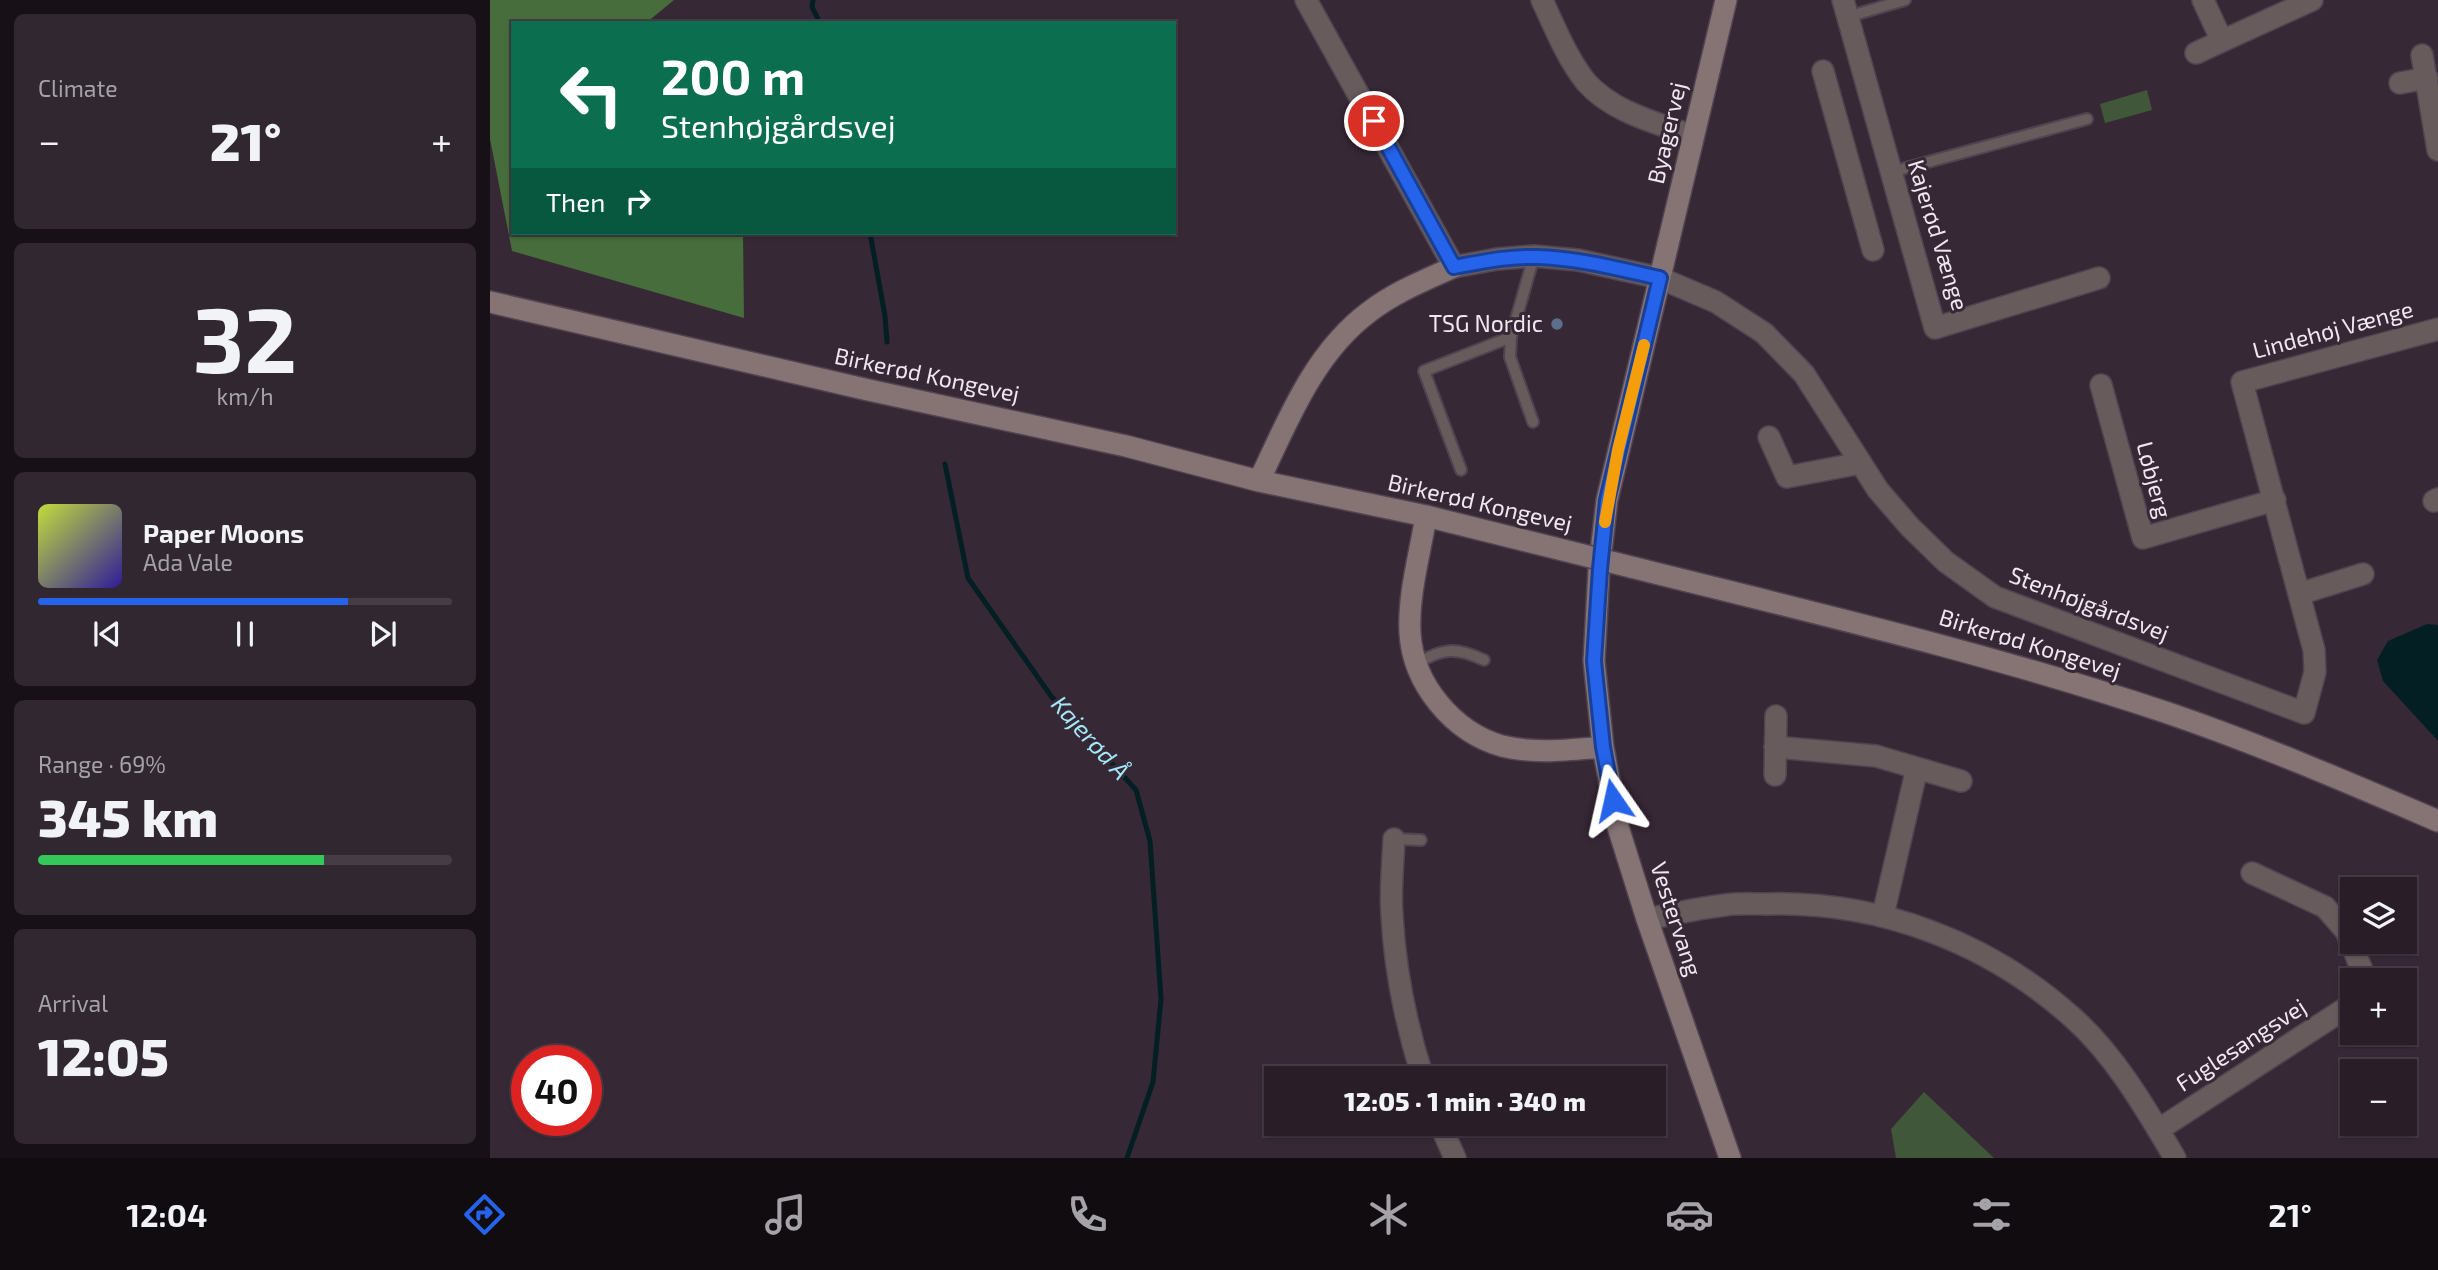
<!DOCTYPE html>
<html lang="en">
<head>
<meta charset="utf-8">
<style>
  :root { --surface:#291e28; --page:#312730; --text:#f1f3f6; --muted:#a5a2a8; --line:#453c45; --accent:#2563eb }
  body { margin:0; font-family:"Exo 2",sans-serif; background:var(--page); color:var(--text); height:100vh; display:flex; flex-direction:column; font-size:26px; white-space:nowrap }
  * { box-sizing:border-box; margin:0 }
  p { font-size:23px; color:var(--muted) }
  .icon { flex:none; width:38px; height:38px; fill:none; stroke:currentColor; stroke-width:2; stroke-linecap:round; stroke-linejoin:round }
  .map { position:relative; flex:1; overflow:hidden }
  .details { display:flex; flex-direction:column; gap:14px; padding:14px; background:#171016; width:490px }
  .details>* { flex:none }
  .banner { position:absolute; left:21px; top:21px; width:665px; height:214px; border-radius:0px; box-shadow:0 2px 5px #0004,0 0 0 2px var(--line); background:#0b6e4f; color:#fff; overflow:hidden }
  .tools { position:absolute; left:1850px; top:877px; display:grid; gap:14px }
  .tools a { display:grid; place-items:center; width:77px; height:77px; border-radius:0px; background:var(--surface); box-shadow:0 2px 5px #0004,0 0 0 2px var(--line); font-size:35px }
  .speed { position:absolute; left:21px; top:1045px; display:flex; gap:14px; font-size:35px; font-weight:700; text-align:center }
  .speed>* { display:grid; place-content:center; width:91px; height:91px; border-radius:50%; background:var(--surface); box-shadow:0 2px 5px #0004,0 0 0 2px var(--line); line-height:1 }
  .speed .limit { border:10px solid #d22; background:#fff; color:#111 }
  .pin { position:absolute; display:grid; place-items:center; width:60px; height:60px; color:#fff; margin:-30px; border:4px solid #fff; border-radius:50%; box-shadow:0 2px 7px #0007 }
  .me { position:absolute; width:77px; margin:-38px; rotate:349deg; stroke-linejoin:round; filter:drop-shadow(0 0 5px #0008) }
  .turn { display:flex; align-items:center; gap:24px; height:147px; padding:0 35px; font-size:32px }
  .turn .icon { width:91px; height:91px; stroke-width:2.5 }
  .turn b { display:block; font-size:49px; line-height:60px }
  .then { display:flex; align-items:center; height:66px; padding:0 35px; background:#0003; gap:14px; font-size:26px }
  .big { font-size:52px; font-weight:800; line-height:1.1 }
  .details .card { flex:1; display:flex; flex-direction:column; justify-content:center; gap:10px; min-width:0; padding:0 24px; border-radius:10px; background:var(--page) }
  .details .dial { align-items:center; gap:0 }
  .dial b { font-size:91px; line-height:1 }
  .song { display:flex; align-items:center; gap:21px }
  .cover { width:84px; height:84px; border-radius:10px; background:linear-gradient(135deg,hsl(70 70% 55%),hsl(250 70% 35%)) }
  .played { height:7px; border-radius:4px; background:linear-gradient(90deg,var(--accent) 75%,var(--line) 75%) }
  .keys { display:flex; justify-content:space-around; direction:ltr }
  .heat { display:flex; justify-content:space-between; align-items:center; font-size:38px; direction:ltr }
  .charge { height:10px; border-radius:5px; background:linear-gradient(90deg,#34c759 69%,var(--line) 0) }
  .trip { position:absolute; left:774px; top:1066px; width:402px; height:70px; border-radius:0px; background:var(--surface); box-shadow:0 2px 5px #0004,0 0 0 2px var(--line); font-weight:800; line-height:70px; text-align:center }
  .tabs { display:flex; height:112px; justify-content:space-around; align-items:center; background:#100c10; color:var(--muted) }
  .tabs .icon { width:49px; height:49px }
  .tabs .selected { color:var(--accent) }
  .tabs b { font-size:32px; color:var(--text) }
  main { display:flex; flex:1; min-height:0 }
  .map>svg:first-child { display:block }
  .green { fill:#40573a }
  .forest { fill:#466d3b }
  .water { fill:#031f24 }
  .lines { fill:none; stroke-linecap:round; stroke-linejoin:round }
  .stream { stroke:#031f24; stroke-width:5 }
  .lane-casing { stroke:#514350; stroke-width:14 }
  .street-casing { stroke:#514350; stroke-width:24 }
  .secondary-casing { stroke:#514350; stroke-width:24 }
  .lane { stroke:#675b5c; stroke-width:10 }
  .street { stroke:#675b5c; stroke-width:21 }
  .secondary { stroke:#867475; stroke-width:21 }
  .secondary-bridge-casing { stroke:#514350; stroke-width:24; stroke-linecap:butt }
  .secondary-bridge { stroke:#867475; stroke-width:21 }
  .route-casing { stroke:#184099; stroke-width:18 }
  .route { stroke:#2563eb; stroke-width:12 }
  .slow { stroke:#f59e0b; stroke-width:12 }
  .service-dot { fill:#5c6f8a; stroke:#372836; stroke-width:2.5 }
  .labels { text-anchor:middle; stroke-width:6; stroke-linejoin:round; paint-order:stroke }
  .street-label { font-size:23px; fill:#f1e7f0; stroke:#372836 }
  .poi-label { font-size:23px; fill:#f1e7f0; stroke:#372836; text-anchor:end }
  .water-label { font-size:24px; font-style:italic; fill:#a4e9f8; stroke:#372836 }
</style>
</head>
<body>
<main>
<section class="details">
<div class="card"><p>Climate</p>
<div class="heat"><a>−</a><b class="big">21°</b><a>+</a></div>
</div>
<div class="card dial"><b>32</b><p>km/h</p></div>
<div class="card">
<div class="song"><i class="cover"></i><div><b>Paper Moons</b><p>Ada Vale</p></div></div>
<div class="played"></div>
<div class="keys"><svg class="icon" aria-label="previous" viewBox="0 0 24 24"><path d="M18 5L8 12l10 7zM5 5v14"/></svg><svg class="icon" aria-label="pause" viewBox="0 0 24 24"><path d="M8 5v14M16 5v14"/></svg><svg class="icon" aria-label="next" viewBox="0 0 24 24"><path d="M6 5l10 7-10 7zM19 5v14"/></svg></div>
</div>
<div class="card"><p>Range · 69%</p><b class="big">345 km</b><div class="charge"></div></div>
<div class="card"><p>Arrival</p><b class="big">12:05</b></div>
</section>
<div class="map">
<svg width="1948" height="1158" viewBox="0 0 1948 1158">
  <rect width="100%" height="100%" fill="#372836"/>
  <path class="green" d="M1657,90l5,20 -47,13 -5,-19z
    M1434,1092l70,66h-98l-5,-29z"/>
  <path class="forest" d="M0,0h184l-28,23h-133v210h230l1,85 -232,-67 -22,-112z"/>
  <path class="water" d="M1937,624l11,1v116l-55,-60 -6,-21 11,-19z"/>
  <g class="lines">
    <path class="stream" d="M323,0l-1,7 8,16
      M380,233l15,83 2,26
      M455,464l23,114 83,118 85,94 14,51 11,158 -8,83 -26,76"/>
    <g class="lane-casing">
      <path id="lane" d="M1357,17l58,-17
        M1401,172l196,-53
        M1043,422l-23,-65 1,-20 23,-81
        M971,470l-37,-99 87,-34
        M926,664c26,-16 40,-17 68,-4
        M904,839l27,1"/>
    </g>
    <g class="street-casing">
      <path id="street" d="M816,0l148,267 43,-8 37,-3 44,4 82,18 56,24 48,31 40,41 74,116 32,37 36,35 49,35 309,116 11,-41 -1,-22 -72,-268 196,-53
        M1052,0c13,28 25,58 44,82 26,30 71,41 107,54
        M1353,0l92,328 164,-50
        M1713,0l19,41 90,-41
        M1706,53l26,-12
        M1932,55l16,95
        M1333,71l50,179
        M1910,83l27,-5
        M1611,385l42,153 132,-38
        M1279,437l18,40 74,-14
        M1944,501l4,-2
        M1809,594l64,-20
        M1285,747l101,9 85,25
        M1285,775l1,-59
        M904,839c-1,25 -4,51 -2,76 3,55 14,110 31,163
        M1762,873l73,34 21,24 20,49
        M1393,915l34,-147
        M1157,919c26,-5 52,-11 78,-14 14,-2 28,-1 42,-1 113,-3 221,38 305,113 43,38 74,92 103,141
        M950,1124l15,34
        M1668,1130l194,-126"/>
    </g>
    <g class="secondary-casing">
      <path id="secondary" d="M1236,0l-119,500 -8,69 -5,92 9,86 15,80 29,92 83,239
        M0,302l374,87 262,57 133,35 167,35 137,34
        M769,481c29,-61 55,-128 110,-169 26,-20 56,-32 85,-45
        M936,516c-6,38 -18,78 -16,117 3,51 43,99 92,113 32,8 69,4 101,1
        M1141,567c180,45 361,87 537,146 91,31 181,70 270,108"/>
    </g>
    <use href="#lane" class="lane"/>
    <use href="#street" class="street"/>
    <use href="#secondary" class="secondary"/>
    <g class="secondary-bridge-casing">
      <path id="secondary-bridge" d="M1073,550l68,17"/>
    </g>
    <use href="#secondary-bridge" class="secondary-bridge"/>
  </g>
  <g class="lines">
    <g class="route-casing">
      <path id="route" d="M884,121l80,146c27,-5 54,-11 82,-10 42,1 83,12 124,21l-53,222 -7,69 -6,92 9,86 10,53"/>
    </g>
    <use href="#route" class="route"/>
    <path class="slow" d="M1115,522l13,-72 26,-105"/>
  </g>
  <circle class="service-dot" cx="1067" cy="324" r="7"/>
  <g class="labels">
    <g class="street-label">
      <text transform="translate(1177 133) rotate(-77)" y="8">Byagervej</text>
      <text transform="translate(1448 235) rotate(73)" y="8">Kajerød Vænge</text>
      <text transform="translate(1843 330) rotate(-15)" y="8">Lindehøj Vænge</text>
      <text transform="translate(437 375) rotate(12)" y="8">Birkerød Kongevej</text>
      <text transform="translate(1664 480) rotate(75)" y="8">Løbjerg</text>
      <text transform="translate(990 503) rotate(13)" y="8">Birkerød Kongevej</text>
      <text transform="translate(1599 604) rotate(21)" y="8">Stenhøjgårdsvej</text>
      <text transform="translate(1540 644) rotate(17)" y="8">Birkerød Kongevej</text>
      <text transform="translate(1186 919) rotate(72)" y="8">Vestervang</text>
      <text transform="translate(1751 1045) rotate(-33)" y="8">Fuglesangsvej</text>
    </g>
    <g class="poi-label">
      <text x="1053" y="332">TSG Nordic</text>
    </g>
    <g class="water-label">
      <text transform="translate(600 738) rotate(48)" y="8">Kajerød Å</text>
    </g>
  </g>
</svg>
<div class="tools">
<a><svg class="icon" aria-label="layers" viewBox="0 0 24 24"><path d="M12 4l9 5-9 5-9-5zM3 14l9 5 9-5"/></svg></a>
<a>+</a>
<a>−</a>
</div>
<div class="speed"><div class="limit">40</div></div>
<div class="pin" style="left:884px;top:121px;background:#d93025"><svg class="icon" aria-label="arrive" viewBox="0 0 24 24"><path d="M6 21V4h12l-3 4 3 4H6"/></svg></div>
<svg class="me" style="left:1123px;top:800px" viewBox="-20 -20 40 40"><path d="M0-17L14 15 0 8-14 15z" fill="#2563eb" stroke="#fff" stroke-width="4"/></svg>
<div class="trip">12:05 · 1 min · 340 m</div>
<div class="banner">
<div class="turn"><svg class="icon" aria-label="left" viewBox="0 0 24 24"><path d="M17 20v-9H6M10 6l-5 5 5 5"/></svg><div><b>200 m</b>Stenhøjgårdsvej</div></div>
<div class="then">Then<svg class="icon" aria-label="right" viewBox="0 0 24 24"><path d="M7 20v-9h11M14 6l5 5-5 5"/></svg></div>
</div>
</div>
</main>
<nav class="tabs">
<b>12:04</b>
<svg class="icon selected" aria-label="directions" viewBox="0 0 24 24"><path d="M12 3l9 9-9 9-9-9zM9 14v-3h6M13 9l2 2-2 2"/></svg>
<svg class="icon" aria-label="music" viewBox="0 0 24 24"><path d="M9 18V5l10-2v13"/><circle cx="6" cy="18" r="3"/><circle cx="16" cy="16" r="3"/></svg>
<svg class="icon" aria-label="phone" viewBox="0 0 24 24"><path d="M5 4h4l2 5-3 2q2 4 5 5l2-3 5 2v4C11 20 4 13 5 4z"/></svg>
<svg class="icon" aria-label="climate" viewBox="0 0 24 24"><path d="M12 3v18M4 7l16 10M4 17L20 7"/></svg>
<svg class="icon" aria-label="car" viewBox="0 0 24 24"><path d="M5 17H2v-5l4-1 3-4h7l3 4 3 1v5h-3M9 17h6M6 11h13"/><circle cx="7" cy="17" r="2"/><circle cx="17" cy="17" r="2"/></svg>
<svg class="icon" aria-label="filters" viewBox="0 0 24 24"><path d="M4 7h16M4 17h16"/><circle cx="9" cy="7" r="2"/><circle cx="15" cy="17" r="2"/></svg>
<b>21°</b>
</nav>
</body>
</html>
